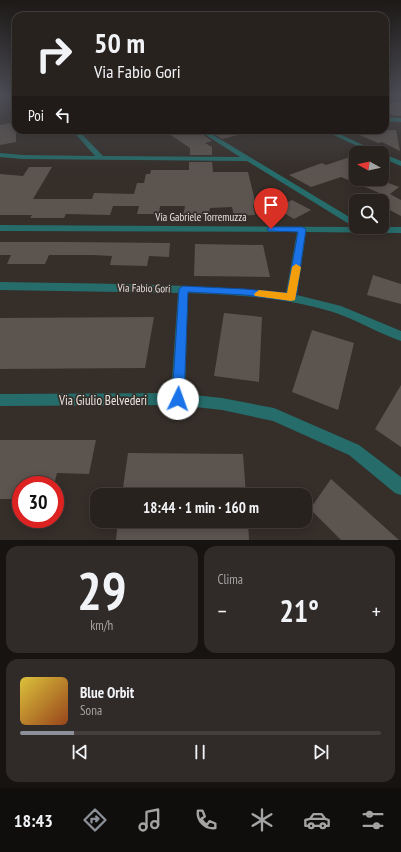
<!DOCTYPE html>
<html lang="it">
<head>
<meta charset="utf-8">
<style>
  :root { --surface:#28221f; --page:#302a28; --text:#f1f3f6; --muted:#a5a4a4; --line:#443f3d; --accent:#8c9099 }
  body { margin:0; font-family:"PT Sans Narrow",sans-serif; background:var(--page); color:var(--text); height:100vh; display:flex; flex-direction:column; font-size:15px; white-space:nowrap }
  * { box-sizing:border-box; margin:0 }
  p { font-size:13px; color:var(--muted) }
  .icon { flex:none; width:22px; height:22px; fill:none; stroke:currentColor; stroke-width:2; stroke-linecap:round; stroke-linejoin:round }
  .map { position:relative; height:540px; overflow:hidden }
  .sheet { display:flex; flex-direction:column; gap:6px; padding:6px; background:#161311; flex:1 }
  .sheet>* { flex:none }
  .guide { position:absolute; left:12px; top:12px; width:377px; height:122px; border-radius:12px; box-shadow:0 2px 10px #0003,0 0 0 1px var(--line); background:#28221f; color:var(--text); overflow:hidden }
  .needle { width:26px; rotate:278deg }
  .controls { position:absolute; left:349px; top:146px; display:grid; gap:8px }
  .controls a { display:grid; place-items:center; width:40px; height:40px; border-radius:8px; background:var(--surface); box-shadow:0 2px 10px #0003,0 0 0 1px var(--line); font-size:20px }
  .speed { position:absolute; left:12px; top:476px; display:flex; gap:8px; font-size:20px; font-weight:700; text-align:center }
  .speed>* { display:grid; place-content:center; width:52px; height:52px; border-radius:50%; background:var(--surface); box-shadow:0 2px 10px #0003,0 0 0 1px var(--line); line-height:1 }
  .speed .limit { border:6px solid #d22; background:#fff; color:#111 }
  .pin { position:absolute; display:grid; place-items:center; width:34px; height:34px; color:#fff; margin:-41px -17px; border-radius:50% 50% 50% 0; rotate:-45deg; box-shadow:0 0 4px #0007 }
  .pin .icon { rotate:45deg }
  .me { position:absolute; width:44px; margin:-22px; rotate:3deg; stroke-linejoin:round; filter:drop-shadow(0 0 3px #0008) }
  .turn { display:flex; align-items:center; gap:14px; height:84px; padding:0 16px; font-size:18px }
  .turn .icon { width:52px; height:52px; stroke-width:2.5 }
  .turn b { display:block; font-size:28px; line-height:34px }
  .then { display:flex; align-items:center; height:38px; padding:0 16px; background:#0003; gap:8px; font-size:15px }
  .big { font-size:30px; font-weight:700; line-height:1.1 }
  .sheet .tile { flex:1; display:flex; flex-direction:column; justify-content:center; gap:6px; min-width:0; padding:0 14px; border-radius:12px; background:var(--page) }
  .sheet .dial { align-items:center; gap:0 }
  .dial b { font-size:52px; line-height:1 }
  .song { display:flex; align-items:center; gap:12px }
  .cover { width:48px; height:48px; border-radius:6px; background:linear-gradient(135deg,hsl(50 70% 55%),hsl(20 70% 35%)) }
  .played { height:4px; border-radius:2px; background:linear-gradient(90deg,var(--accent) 15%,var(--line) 15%) }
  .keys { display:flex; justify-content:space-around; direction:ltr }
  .heat { display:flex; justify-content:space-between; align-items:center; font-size:22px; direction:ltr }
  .sheet .tiles { flex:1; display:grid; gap:6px; grid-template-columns:1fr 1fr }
  .tile:last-child { grid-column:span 2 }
  .trip { position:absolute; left:90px; top:488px; width:222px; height:40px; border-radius:12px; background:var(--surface); box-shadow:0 2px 10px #0003,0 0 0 1px var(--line); font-weight:700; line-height:40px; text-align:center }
  .menu { display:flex; height:64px; justify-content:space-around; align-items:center; background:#100e0c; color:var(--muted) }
  .menu .icon { width:28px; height:28px }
  .menu .active { color:var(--accent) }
  .menu b { font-size:18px; color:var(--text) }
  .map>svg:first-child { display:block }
  .building { fill:#5c544f }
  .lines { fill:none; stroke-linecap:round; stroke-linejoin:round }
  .street { fill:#256c6b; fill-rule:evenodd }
  .route { fill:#1a73e8; stroke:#114b97 }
  .slow { fill:#f59e0b }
  .labels { text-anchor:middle; stroke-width:3.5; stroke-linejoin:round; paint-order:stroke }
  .street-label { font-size:11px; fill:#e8e4e0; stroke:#352e29 }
  .near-street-label { font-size:13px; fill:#e8e4e0; stroke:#352e29 }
</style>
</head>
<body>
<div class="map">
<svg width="401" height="540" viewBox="0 0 401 540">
  <rect width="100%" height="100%" fill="#352e29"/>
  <path class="building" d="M385,102h16v14l-16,-2z
    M16,122v20l-16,3v-20z
    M163,130h34l15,11 -7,2 7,4v8h-22v-7z
    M208,130h29l1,5 -16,4z
    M348,130h48l4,21 -18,-9 -4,1z
    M356,155v24h22l21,8 -9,7 11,6v16l-19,-10v-12l-41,-17 -30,10 -22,-12 33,-12 4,2z
    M189,162h23l1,10h35l8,33h-3l2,10 -21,1 -2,-9 -22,1 -1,5 -6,-1v5l-20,-1 2,-10h-25l-1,8h-22l2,-8h-26l-3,9 -44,-1 -2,4h-34l2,-3h-32v-41l23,2 6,-9h23l-19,32h59l2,-6 40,1 3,-11h7l2,-9h4l1,-4h38z
    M292,200l19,10 -17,9 -18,-11z
    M0,242h66l104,1 -1,14 -20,-1 -2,10 -37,-1 2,-9 -19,-1h-44l-4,9h-38l4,-9h-11z
    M195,244l68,1 7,32 -76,-1z
    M373,275l28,9v20l-34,-9z
    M224,313l38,4 -3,65 -45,-6z
    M154,317l-9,51 -145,1v-51z
    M312,330l42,13 -16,67 -46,-18z
    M401,385v62l-26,-18z
    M0,440h96l-7,34 -32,-1 -3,12h-33v14h-21z
    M128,453l115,1 3,41h-124z
    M331,479l68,61h-58l-31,-31z
    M118,521h130l1,19h-133z"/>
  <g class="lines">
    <path class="street" d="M385,117l16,1v4l-16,-1z
      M72,130h6l25,26 137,1 -42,-27h7l151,91v6h45v6l-95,-1 -9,63 44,11 60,25v10c-23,-8 -44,-21 -68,-29 -47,-15 -96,-17 -145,-19l-3,101 37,4 52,10 85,37 42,32v18l-6,-2 -46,-38 -76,-34 -51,-11 -44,-5 -178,1v-12l171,-1 7,-100 -178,-3v-8c95,2 191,1 286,11l11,-61 -297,-1v-6l354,2 -107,-66 -224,-2 -23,-2v-4l23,2 72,1z
      M323,130h8l49,23h-8z
      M382,153l19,8v5l-19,-8z"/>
  </g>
  <linearGradient id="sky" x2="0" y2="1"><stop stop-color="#1d1917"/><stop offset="0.56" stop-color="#4b4c54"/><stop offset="1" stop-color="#4b4c54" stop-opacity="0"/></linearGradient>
  <rect width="401" height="171" fill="url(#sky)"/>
  <path class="route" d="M268,227h34l4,2 -10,68 -5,4 -46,-6 -57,-3 -4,107 -1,4 -5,2 -4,-2 -2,-4 7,-110 4,-3 62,3 42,4 11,-61 -27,-1h-3z"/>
  <path class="slow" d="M296,264l5,3 -6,33 -4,1 -36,-5 -1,-2 5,-4 28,3 5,-26z"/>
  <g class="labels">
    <g class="street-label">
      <text x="201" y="221">Via Gabriele Torremuzza</text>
      <text transform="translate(144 288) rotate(1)" y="4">Via Fabio Gori</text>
    </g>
    <g class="near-street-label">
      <text x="103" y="405">Via Giulio Belvederi</text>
    </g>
  </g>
</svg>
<div class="controls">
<a><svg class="needle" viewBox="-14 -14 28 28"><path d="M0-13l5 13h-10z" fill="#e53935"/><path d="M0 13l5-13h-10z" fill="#a5a4a4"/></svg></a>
<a><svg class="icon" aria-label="search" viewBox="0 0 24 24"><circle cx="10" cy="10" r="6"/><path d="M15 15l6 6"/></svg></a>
</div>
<div class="speed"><div class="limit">30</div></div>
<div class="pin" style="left:271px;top:229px;background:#d93025"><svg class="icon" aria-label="arrive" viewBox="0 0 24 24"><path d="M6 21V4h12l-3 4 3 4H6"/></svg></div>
<svg class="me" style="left:178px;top:399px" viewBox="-20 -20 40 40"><circle r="19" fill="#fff"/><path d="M0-13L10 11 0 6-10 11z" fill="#1a73e8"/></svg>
<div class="trip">18:44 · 1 min · 160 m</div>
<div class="guide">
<div class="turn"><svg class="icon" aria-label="right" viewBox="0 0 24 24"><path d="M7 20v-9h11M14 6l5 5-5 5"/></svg><div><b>50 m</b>Via Fabio Gori</div></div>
<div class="then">Poi<svg class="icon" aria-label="left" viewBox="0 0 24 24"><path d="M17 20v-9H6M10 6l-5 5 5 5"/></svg></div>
</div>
</div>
<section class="sheet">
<div class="tiles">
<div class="tile dial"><b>29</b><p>km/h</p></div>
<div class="tile"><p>Clima</p>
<div class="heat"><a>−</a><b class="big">21°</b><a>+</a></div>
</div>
<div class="tile">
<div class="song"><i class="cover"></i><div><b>Blue Orbit</b><p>Sona</p></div></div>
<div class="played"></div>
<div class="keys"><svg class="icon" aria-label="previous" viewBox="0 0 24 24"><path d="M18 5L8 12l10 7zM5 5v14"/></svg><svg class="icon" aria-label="pause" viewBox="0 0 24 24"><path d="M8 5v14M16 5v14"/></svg><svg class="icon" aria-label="next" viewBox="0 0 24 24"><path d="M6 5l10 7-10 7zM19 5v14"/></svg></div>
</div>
</div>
</section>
<nav class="menu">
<b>18:43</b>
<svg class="icon active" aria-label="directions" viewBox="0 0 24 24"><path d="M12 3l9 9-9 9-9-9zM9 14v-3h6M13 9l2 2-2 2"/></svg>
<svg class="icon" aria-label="music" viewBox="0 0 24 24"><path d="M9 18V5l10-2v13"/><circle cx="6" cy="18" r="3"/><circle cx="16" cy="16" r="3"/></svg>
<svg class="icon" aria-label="phone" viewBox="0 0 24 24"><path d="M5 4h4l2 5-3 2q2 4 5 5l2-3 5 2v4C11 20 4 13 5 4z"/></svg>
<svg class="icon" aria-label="climate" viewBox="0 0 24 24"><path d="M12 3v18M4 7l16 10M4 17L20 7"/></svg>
<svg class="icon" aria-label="car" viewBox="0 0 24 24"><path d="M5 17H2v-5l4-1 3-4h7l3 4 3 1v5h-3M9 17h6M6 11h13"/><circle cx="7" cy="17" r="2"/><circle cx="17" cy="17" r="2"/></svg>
<svg class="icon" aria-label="filters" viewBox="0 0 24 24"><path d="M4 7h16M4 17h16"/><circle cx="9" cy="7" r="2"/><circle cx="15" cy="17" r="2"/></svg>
</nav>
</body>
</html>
